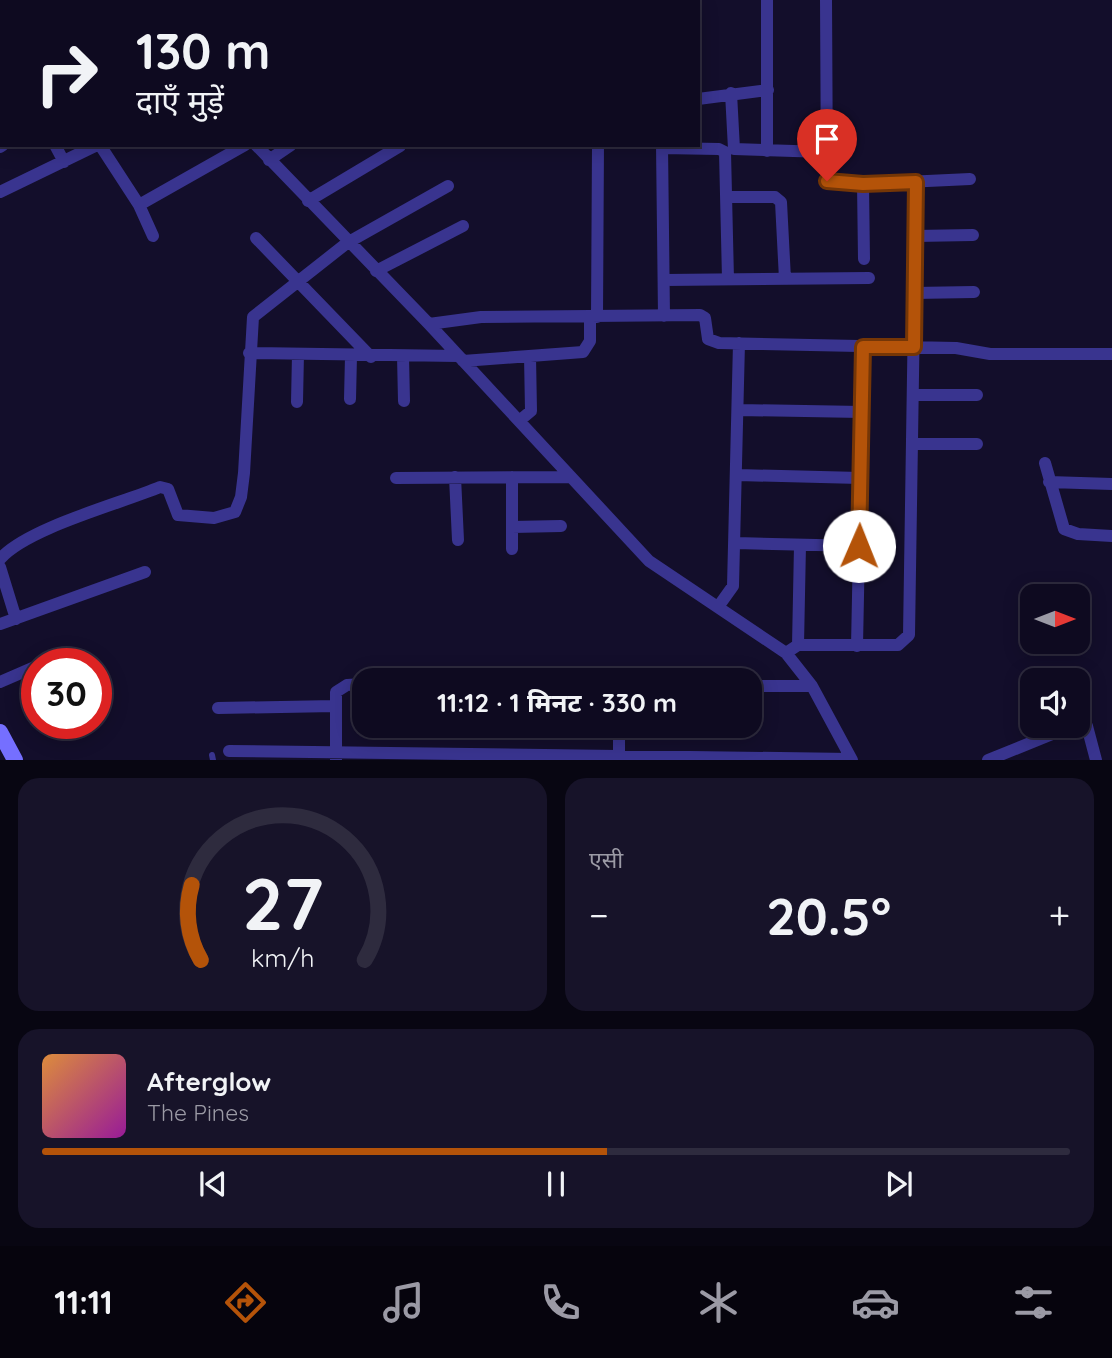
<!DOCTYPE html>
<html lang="hi">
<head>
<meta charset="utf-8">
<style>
  :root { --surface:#0e0a20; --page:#171329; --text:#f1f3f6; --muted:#9b9aa5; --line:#2e2b3e; --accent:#b45309 }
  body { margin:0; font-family:Quicksand,"Noto Sans Devanagari",sans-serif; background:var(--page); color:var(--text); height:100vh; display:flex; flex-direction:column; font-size:26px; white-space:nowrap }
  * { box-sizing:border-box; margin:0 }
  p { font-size:23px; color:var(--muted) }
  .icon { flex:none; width:38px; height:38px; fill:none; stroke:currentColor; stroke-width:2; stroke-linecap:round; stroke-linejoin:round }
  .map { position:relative; height:760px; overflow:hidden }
  .drawer { display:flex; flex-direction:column; gap:18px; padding:18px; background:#080612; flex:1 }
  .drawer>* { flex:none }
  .guide { position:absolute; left:0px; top:0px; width:700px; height:147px; box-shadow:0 4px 18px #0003,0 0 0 2px var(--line); background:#0e0a20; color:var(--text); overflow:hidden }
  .needle { width:46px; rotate:90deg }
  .controls { position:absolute; left:1020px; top:584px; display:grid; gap:14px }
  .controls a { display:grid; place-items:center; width:70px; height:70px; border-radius:14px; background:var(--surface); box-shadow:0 4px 18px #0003,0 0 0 2px var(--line); font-size:35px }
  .speed { position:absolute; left:21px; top:648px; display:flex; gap:14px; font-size:35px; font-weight:700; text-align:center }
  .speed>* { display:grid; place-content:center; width:91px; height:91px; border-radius:50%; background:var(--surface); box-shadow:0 4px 18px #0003,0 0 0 2px var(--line); line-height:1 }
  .speed .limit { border:10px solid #d22; background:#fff; color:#111 }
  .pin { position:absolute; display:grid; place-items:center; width:60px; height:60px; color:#fff; margin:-72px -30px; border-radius:50% 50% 50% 0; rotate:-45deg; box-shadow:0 0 7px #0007 }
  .pin .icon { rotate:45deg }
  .me { position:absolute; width:77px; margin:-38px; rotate:1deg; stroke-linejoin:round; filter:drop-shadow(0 0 5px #0008) }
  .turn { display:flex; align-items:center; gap:24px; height:147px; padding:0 21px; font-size:32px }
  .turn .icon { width:91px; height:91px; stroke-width:2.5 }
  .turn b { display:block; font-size:49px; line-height:60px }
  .big { font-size:52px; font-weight:700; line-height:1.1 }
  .drawer .tile { flex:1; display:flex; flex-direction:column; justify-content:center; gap:10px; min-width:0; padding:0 24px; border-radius:21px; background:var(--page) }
  .drawer .dial { align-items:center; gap:0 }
  .dial svg { height:182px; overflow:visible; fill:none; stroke:var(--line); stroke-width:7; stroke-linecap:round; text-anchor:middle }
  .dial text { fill:var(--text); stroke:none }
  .song { display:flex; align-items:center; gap:21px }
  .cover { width:84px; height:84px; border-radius:10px; background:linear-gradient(135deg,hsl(30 70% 55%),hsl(300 70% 35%)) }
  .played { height:7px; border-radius:4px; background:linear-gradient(90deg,var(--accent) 55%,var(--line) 55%) }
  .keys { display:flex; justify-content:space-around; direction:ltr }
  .heat { display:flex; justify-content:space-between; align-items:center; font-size:38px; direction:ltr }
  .drawer .tiles { flex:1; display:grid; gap:18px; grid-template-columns:1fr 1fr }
  .tile:last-child { grid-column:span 2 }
  .trip { position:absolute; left:352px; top:668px; width:410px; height:70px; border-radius:21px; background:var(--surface); box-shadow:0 4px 18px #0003,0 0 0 2px var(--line); font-weight:700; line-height:70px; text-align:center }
  .dock { display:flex; height:112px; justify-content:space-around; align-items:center; background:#06040d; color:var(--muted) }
  .dock .icon { width:49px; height:49px }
  .dock .selected { color:var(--accent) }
  .dock b { font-size:32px; color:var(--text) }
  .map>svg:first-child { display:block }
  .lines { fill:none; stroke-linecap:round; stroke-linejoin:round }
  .service { stroke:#39348f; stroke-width:6 }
  .minor { stroke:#39348f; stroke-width:12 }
  .secondary { stroke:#756fff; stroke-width:16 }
  .route-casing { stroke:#753606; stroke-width:18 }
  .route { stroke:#b45309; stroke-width:12 }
</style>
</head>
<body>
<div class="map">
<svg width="1112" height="760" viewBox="0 0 1112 760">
  <rect width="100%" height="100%" fill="#130e2b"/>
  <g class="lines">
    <path class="service" d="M212,755l1,5"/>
    <path class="minor" d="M136,0l2,2
      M826,0l1,181 36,3 107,-5
      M244,2l2,-2
      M316,2l2,-2
      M731,93l3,56 91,3
      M698,99l70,-9
      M55,145l9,17
      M100,145l39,60 14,31
      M256,145l173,179 220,237 137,92 26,33 40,74
      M662,145l2,171
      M0,147l3,-2
      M662,148l57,1 6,3 3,127
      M767,151v-151
      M269,160l22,-15
      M863,184l1,75
      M0,192l97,-47
      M728,197h47l6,5 4,77
      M308,201l92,-55
      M139,205l106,-60
      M915,236l58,-1
      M256,238l115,119
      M376,271l87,-45
      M665,280l204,-2
      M914,293l60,-1
      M597,317l1,-172
      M429,324l52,-7 219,-2 5,3 3,21 11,4 237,5 34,6h122
      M249,353l209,3
      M403,356l1,45
      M463,361l120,-9 7,-11v-24
      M913,395h64
      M350,399l1,-43
      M297,402l1,-48
      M739,410l123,2
      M519,421l12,-10 -1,-55
      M912,444h65
      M1045,463l19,66 14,5 34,2
      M738,475l122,3
      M455,477l3,63
      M512,477v72
      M396,478l173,-1
      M1049,482l63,2
      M512,527l49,-1
      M736,543l123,3
      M0,559c27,-31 119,-55 160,-72l8,2 10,26 36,3 21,-6 6,-15 3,-24 9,-156 94,-74 101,-57
      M0,567l16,52
      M718,607l15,-21 6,-243
      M0,624l145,-52
      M798,645l2,-100
      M857,646l6,-299
      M786,653l12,-8h100l11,-10 7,-453
      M0,682l37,-16
      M749,686h63
      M218,708l117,-2
      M1078,724l9,2 9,34
      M229,751l622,8
      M336,759v-67l11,-7 17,-1
      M619,760v-34
      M988,760l84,-34"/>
    <path class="secondary" d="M0,732l15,28"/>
  </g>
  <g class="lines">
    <g class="route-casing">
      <path id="route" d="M827,181l36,3 53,-2 -2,165h-51l-4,199"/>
    </g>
    <use href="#route" class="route"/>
  </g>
</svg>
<div class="controls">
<a><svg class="needle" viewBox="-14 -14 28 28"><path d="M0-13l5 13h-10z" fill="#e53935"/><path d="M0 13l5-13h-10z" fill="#9b9aa5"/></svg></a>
<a><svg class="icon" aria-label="sound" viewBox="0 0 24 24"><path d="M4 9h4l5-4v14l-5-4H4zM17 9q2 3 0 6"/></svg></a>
</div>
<div class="speed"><div class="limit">30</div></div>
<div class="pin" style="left:827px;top:181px;background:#d93025"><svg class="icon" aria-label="arrive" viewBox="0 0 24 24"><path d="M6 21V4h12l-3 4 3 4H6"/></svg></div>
<svg class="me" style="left:859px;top:546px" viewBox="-20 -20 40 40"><circle r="19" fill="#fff"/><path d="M0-13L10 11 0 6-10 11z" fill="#b45309"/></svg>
<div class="trip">11:12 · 1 मिनट · 330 m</div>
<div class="guide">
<div class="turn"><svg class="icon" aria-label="right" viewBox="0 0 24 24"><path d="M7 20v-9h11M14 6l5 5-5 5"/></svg><div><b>130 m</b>दाएँ मुड़ें</div></div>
</div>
</div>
<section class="drawer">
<div class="tiles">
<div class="tile dial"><svg viewBox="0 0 100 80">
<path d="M14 69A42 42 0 1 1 86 69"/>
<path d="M14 69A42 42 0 0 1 10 36" stroke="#b45309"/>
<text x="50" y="56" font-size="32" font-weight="700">27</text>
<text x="50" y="72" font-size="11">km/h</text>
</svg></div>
<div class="tile"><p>एसी</p>
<div class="heat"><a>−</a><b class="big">20.5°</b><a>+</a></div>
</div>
<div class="tile">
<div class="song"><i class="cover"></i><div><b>Afterglow</b><p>The Pines</p></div></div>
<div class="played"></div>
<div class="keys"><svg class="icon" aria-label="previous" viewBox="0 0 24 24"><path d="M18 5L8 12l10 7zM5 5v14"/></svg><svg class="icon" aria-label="pause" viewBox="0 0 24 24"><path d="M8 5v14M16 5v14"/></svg><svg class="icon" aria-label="next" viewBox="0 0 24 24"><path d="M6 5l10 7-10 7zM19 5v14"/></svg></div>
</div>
</div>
</section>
<nav class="dock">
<b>11:11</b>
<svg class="icon selected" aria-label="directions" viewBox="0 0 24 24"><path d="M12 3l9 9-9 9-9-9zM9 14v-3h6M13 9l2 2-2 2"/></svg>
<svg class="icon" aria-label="music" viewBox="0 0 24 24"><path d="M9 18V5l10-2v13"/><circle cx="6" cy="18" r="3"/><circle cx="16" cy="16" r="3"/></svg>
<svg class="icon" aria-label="phone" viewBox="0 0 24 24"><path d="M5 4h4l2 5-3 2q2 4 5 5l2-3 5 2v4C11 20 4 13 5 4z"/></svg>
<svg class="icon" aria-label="climate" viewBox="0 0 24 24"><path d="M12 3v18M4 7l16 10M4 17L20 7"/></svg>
<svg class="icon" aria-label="car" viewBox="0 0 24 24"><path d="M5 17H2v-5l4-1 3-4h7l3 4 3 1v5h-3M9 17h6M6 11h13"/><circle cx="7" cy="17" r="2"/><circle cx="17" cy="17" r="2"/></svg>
<svg class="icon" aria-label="filters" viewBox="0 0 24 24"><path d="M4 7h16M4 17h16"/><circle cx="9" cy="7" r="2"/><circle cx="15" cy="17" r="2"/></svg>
</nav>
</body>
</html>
